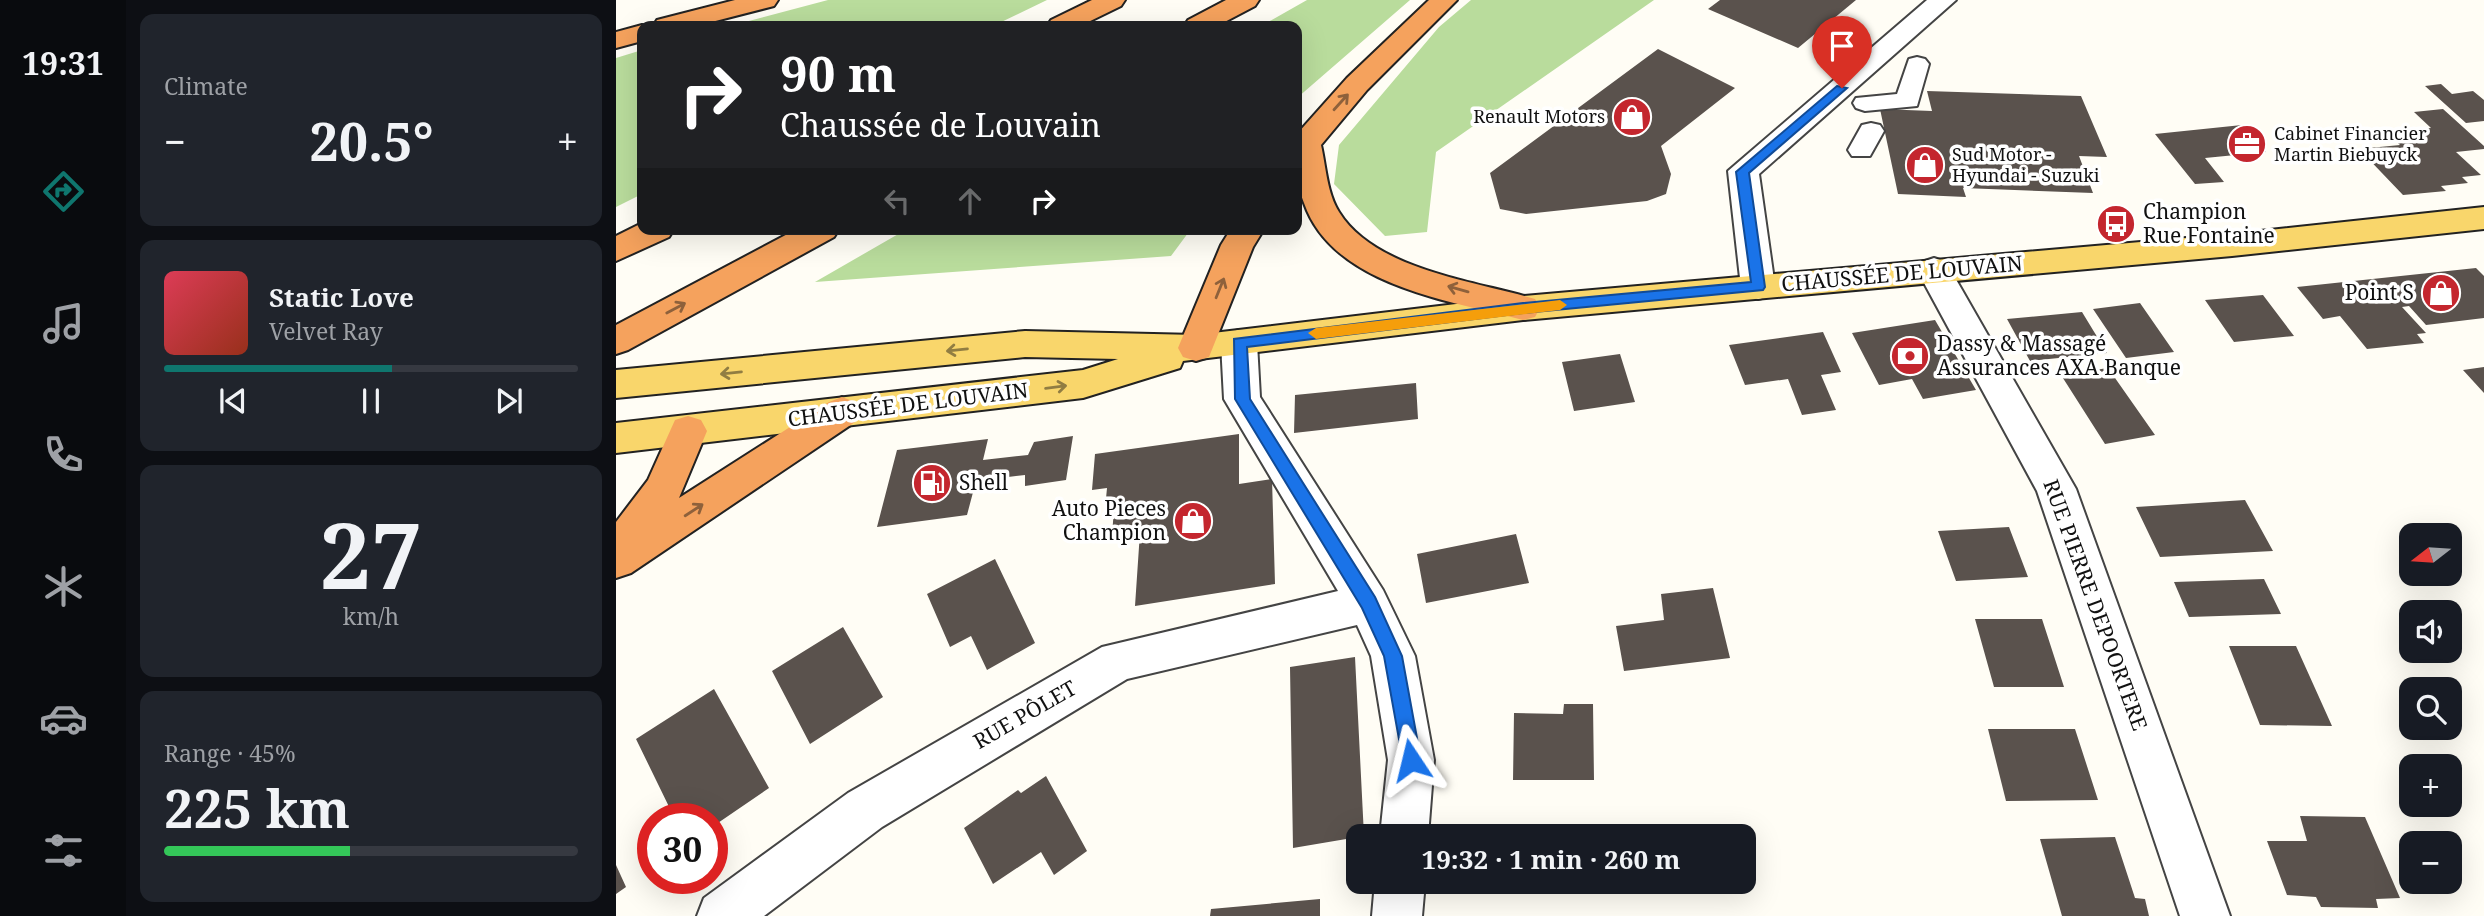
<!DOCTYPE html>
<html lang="en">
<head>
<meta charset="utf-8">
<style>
  :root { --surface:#171b24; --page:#20242c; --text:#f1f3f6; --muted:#9ea1a6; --line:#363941; --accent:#0f766e }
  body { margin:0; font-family:"Noto Serif",serif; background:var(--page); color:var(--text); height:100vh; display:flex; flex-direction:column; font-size:26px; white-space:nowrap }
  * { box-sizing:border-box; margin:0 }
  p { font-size:23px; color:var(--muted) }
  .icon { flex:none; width:38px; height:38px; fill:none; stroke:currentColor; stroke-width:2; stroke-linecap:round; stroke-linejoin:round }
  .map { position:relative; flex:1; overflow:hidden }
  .sheet { display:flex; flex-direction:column; gap:14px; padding:14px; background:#0d0f14; width:490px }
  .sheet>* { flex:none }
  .guide { position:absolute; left:21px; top:21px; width:665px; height:214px; border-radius:14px; box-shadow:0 7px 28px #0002; background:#202124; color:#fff; overflow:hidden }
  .needle { width:46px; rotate:253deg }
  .fabs { position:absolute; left:1783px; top:523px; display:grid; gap:14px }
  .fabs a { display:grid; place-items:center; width:63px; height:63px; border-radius:14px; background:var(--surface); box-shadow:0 7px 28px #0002; font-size:35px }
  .speed { position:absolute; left:21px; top:803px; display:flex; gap:14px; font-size:35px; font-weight:700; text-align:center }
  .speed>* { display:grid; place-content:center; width:91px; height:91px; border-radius:50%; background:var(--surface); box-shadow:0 7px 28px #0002; line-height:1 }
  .speed .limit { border:10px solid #d22; background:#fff; color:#111 }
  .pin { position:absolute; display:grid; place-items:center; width:60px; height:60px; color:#fff; margin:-72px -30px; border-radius:50% 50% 50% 0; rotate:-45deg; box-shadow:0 0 7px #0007 }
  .pin .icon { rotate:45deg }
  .me { position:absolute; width:77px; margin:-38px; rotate:350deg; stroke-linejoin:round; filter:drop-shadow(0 0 5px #0008) }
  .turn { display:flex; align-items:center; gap:24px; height:147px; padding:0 28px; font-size:32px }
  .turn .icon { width:91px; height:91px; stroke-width:2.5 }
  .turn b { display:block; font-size:49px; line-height:60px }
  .lanes { display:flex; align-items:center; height:66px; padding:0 28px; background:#0003; justify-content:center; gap:35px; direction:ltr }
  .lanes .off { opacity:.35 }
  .big { font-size:52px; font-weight:700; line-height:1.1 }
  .sheet .card { flex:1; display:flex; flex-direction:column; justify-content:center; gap:10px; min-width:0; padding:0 24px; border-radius:14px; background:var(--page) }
  .sheet .dial { align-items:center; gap:0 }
  .dial b { font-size:91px; line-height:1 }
  .song { display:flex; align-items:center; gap:21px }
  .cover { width:84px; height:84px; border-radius:10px; background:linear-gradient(135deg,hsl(350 70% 55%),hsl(10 70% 35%)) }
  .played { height:7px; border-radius:4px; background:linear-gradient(90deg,var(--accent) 55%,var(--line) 55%) }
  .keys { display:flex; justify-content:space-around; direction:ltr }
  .heat { display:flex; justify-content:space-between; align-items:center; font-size:38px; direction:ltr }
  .charge { height:10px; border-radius:5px; background:linear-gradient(90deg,#34c759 45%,var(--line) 0) }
  .trip { position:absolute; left:730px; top:824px; width:410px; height:70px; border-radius:14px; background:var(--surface); box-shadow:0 7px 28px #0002; font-weight:700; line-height:70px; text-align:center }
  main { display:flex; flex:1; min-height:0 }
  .tabs { display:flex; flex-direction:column; width:126px; justify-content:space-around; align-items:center; background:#090b0e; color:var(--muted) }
  .tabs .icon { width:49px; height:49px }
  .tabs .selected { color:var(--accent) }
  .tabs b { font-size:32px; color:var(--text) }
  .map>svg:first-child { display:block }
  .forest { fill:#b9dc9c }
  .building { fill:#5a524d }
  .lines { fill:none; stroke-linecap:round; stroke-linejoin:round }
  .pedestrian-casing { stroke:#444; stroke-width:4 }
  .minor-casing { stroke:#444; stroke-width:4 }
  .primary-casing { stroke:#222; stroke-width:4 }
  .motorway-casing { stroke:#222; stroke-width:4 }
  .pedestrian { fill:#fff; fill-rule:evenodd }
  .minor { fill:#fff; fill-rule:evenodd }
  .primary { fill:#f9d66b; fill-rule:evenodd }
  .motorway { fill:#f5a25d; fill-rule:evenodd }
  .oneway { stroke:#8e613b }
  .oneway2 { stroke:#917d42 }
  .route { fill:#1a73e8; stroke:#114b97; stroke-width:2 }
  .slow { fill:#f59e0b }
  .labels { text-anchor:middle; stroke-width:7; stroke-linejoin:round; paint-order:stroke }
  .far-poi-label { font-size:18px; fill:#111; stroke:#fff; text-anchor:start }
  .poi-label { font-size:21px; fill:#111; stroke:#fff; text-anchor:start }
  .street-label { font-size:21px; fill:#111; stroke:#fff }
</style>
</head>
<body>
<main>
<nav class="tabs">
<b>19:31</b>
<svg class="icon selected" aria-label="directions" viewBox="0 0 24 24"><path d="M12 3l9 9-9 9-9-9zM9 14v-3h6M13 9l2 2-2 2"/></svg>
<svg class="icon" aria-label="music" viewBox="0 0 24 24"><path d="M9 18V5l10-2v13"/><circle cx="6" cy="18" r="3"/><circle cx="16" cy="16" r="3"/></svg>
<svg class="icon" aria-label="phone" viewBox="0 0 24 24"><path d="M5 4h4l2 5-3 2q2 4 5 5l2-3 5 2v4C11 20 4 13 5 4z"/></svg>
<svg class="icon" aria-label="climate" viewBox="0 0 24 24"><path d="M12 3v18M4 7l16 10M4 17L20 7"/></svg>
<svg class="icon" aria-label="car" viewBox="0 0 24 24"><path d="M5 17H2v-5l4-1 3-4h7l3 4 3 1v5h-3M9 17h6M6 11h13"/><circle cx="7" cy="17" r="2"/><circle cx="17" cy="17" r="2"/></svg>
<svg class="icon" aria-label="filters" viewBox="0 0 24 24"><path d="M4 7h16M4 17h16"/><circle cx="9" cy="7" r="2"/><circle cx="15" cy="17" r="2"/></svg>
</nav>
<section class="sheet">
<div class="card"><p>Climate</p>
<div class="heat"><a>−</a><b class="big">20.5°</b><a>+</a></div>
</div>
<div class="card">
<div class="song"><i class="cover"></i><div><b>Static Love</b><p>Velvet Ray</p></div></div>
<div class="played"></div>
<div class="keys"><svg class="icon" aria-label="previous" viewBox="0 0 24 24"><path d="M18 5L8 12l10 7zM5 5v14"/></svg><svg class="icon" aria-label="pause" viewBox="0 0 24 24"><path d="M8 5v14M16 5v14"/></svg><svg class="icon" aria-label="next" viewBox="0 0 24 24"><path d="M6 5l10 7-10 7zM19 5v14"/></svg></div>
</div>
<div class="card dial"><b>27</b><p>km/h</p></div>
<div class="card"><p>Range · 45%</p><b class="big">225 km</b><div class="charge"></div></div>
</section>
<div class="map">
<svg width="1868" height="916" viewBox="0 0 1868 916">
  <rect width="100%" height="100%" fill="#fffdf5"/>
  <path class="forest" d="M212,0h219l-54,26h-263z
    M691,0h103l-113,98v-72h-36z
    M855,0h183l-218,152 -9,80 -42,4 -51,-52 5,-39 100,-118z
    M26,50v144l-26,13v-149z
    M291,229h284l-20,27 -356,26z"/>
  <path class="building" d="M1104,0h136l-58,48 -90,-39z
    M1042,49l77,39 -74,58 10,28 -5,20 -19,7 -121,13 -26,-5 -10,-36z
    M1825,84l11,10 21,-3 11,9v21l-18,2 -41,-37z
    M1311,91l154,5 26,61 -28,-1 14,37 -130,-5 3,9 -68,-3 -18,-85 52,2z
    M1827,109l41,37v3l-28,3 25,23 -19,2 6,6 -27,3 5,5 -43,4 -44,-46 41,-4 -13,-13 44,-4 -17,-16z
    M1626,125l24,27 -61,6 19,24 -29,2 -40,-50z
    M1860,268l8,8v42l-58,7 -17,-19 -7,1 24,26 -9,1 7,9 -57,6 -27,-33 -17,3 -26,-32z
    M1647,295l31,41 -60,6 -29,-42z
    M1524,303l34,49 -48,6 -33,-49z
    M1466,312l25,41 -77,8 -23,-42z
    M1319,320l41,70 -53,9 -11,-20 -33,6 -27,-52z
    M1207,332l18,40 -20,3 15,35 -34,5 -14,-36 -43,6 -16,-40z
    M1004,354l15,48 -61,9 -12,-49z
    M1868,367v26l-21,-23z
    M1492,368l47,67 -50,9 -44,-69z
    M800,383l2,36 -124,14 1,-38z
    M623,434v50l33,-5 3,105 -140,22 5,-74 -28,4 2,-28 -9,1 2,-21 -15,2 3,-36z
    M457,436l-7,44 -41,6v-11l-49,6 -9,34 -90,12 20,-77 91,-11 -5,21 45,-5 6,-13z
    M1629,500l28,51 -113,6 -24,-50z
    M1393,527l19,50 -72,4 -18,-50z
    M900,534l13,49 -103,20 -9,-49z
    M379,559l40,84 -48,27 -16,-34 -21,11 -23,-53z
    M1648,579l17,35 -92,3 -15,-35z
    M1097,588l17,70 -106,13 -8,-45 48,-6 -3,-26z
    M1359,619h67l22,68h-70z
    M227,627l40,70 -73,47 -38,-73z
    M1613,646h67l36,80 -72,-1z
    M739,657l9,179 -71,12 -3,-181z
    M98,689l55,99 -57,39v-8h-37l-39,-80z
    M948,704h29l1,76h-81l1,-67 49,1z
    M1372,729h87l23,71 -92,1z
    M430,776l41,75 -33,24 -13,-23 -48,32 -29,-56 54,-38 3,3z
    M1684,816l65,1 35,81 -24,1 2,9 -57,-1 -5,-10 -29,-2 -20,-54h40z
    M940,825v11h-79v-10z
    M1499,837l20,61 10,1 4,17h-87l-22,-77z
    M0,865l10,22 -10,7z
    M860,882h59l1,2 -61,1z
    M704,899v17h-110l1,-7z"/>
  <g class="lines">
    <g class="pedestrian-casing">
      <path id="pedestrian" d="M1301,57l8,2 4,5 -12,42 -52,5 -9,-3 -3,-5 3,-5 41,-4 12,-35z
        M1255,123l9,2 4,6 -14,25h-18l-4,-6 14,-25z"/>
    </g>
    <g class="minor-casing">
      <path id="minor" d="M1311,0h29l-197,174 16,113 -5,9 -12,3 -12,-3 -5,-9 -13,-116z
        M1318,258l12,4 130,227 154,427h-50l-143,-425 -120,-221 5,-8z
        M623,330l13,4 5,9 3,54 123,193 32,66 19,104 -6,76h-48l8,-76 -17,-104 -14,-31 -230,54 -245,148 -118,89h-67l7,-18 144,-105 254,-146 236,-56 -114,-192 -3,-56 5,-9z
        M759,882h50l-3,34h-50z"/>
    </g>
    <g class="primary-casing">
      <path id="primary" d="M1868,207v22l-252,27 -709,64 -340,41 -3,7 -97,30 -467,55v-30l467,-53 35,-11 -93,-2 -409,41v-28l409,-39 171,4 327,-39 709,-62z"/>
    </g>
    <g class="motorway-casing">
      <path id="motorway" d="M119,0h43l-4,6 -78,20h-43l4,-6z
        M476,0h33l-4,6 -41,20h-33l4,-6z
        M610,0h33l-4,6 -38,20h-33l4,-6z
        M813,0h28l-90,90 -46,55c5,22 6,48 18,67 36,58 136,69 196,87l5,9 -5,9 -12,3c-74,-20 -190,-34 -219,-117 -9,-23 -7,-45 -7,-69l50,-56z
        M26,25l5,1h-5v15l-26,7v-16z
        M26,223v6h32l-5,8 -53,24v-25z
        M181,229h42l-5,8 -206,113 -12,4v-29z
        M615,229h33l-11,18 -44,110 -13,4 -13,-4 -5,-9 43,-103z
        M226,397l13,5 6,10 -6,10 -224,151 -15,5v-56l32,-42 27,-60 13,-4 13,4 6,11 -28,67 150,-96z"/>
    </g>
    <use href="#pedestrian" class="pedestrian"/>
    <use href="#minor" class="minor"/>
    <use href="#primary" class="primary"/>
    <use href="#motorway" class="motorway"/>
  </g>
  <defs><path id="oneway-shaft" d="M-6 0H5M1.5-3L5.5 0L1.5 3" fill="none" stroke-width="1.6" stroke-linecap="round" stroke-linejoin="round" transform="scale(1.75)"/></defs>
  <g class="oneway">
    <use href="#oneway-shaft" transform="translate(725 102) rotate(-48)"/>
    <use href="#oneway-shaft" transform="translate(604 288) rotate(-68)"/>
    <use href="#oneway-shaft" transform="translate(842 289) rotate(-164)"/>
    <use href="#oneway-shaft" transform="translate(60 308) rotate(-28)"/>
    <use href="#oneway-shaft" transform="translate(78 510) rotate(-33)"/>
  </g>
  <g class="oneway2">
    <use href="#oneway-shaft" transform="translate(341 350) rotate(174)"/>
    <use href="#oneway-shaft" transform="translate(115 373) rotate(174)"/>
    <use href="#oneway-shaft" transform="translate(440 387) rotate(-7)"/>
  </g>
  <path class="route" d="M1221,86l10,2 -98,85 16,114 -2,3 -240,23 -276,34 3,52 125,198 27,59 19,104 -3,7 -7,3 -7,-3 -20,-111 -22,-48 -127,-209 -1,-60 289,-36 228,-21 -15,-110z"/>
  <path class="slow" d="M944,300l7,5 -7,5 -244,29 -8,-6 8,-5z"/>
  <defs>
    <g id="shop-disc" transform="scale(2.0125)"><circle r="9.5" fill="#c4262e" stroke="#fff"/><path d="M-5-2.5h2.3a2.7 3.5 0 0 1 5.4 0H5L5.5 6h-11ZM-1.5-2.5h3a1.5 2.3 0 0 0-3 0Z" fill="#fff"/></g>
    <g id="office-disc" transform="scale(2.0125)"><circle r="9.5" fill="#c4262e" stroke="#fff"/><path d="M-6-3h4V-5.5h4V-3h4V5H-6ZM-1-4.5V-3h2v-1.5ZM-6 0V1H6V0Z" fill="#fff"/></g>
    <g id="bus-disc" transform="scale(2.0125)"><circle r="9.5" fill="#c4262e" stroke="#fff"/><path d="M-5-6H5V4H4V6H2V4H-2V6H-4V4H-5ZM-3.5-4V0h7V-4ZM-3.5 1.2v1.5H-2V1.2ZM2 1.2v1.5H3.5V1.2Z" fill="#fff"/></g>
    <g id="bank-disc" transform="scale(2.0125)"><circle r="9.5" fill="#c4262e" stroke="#fff"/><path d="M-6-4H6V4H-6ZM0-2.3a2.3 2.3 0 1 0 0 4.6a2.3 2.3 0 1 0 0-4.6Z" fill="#fff"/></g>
    <g id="fuel-disc" transform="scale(2.0125)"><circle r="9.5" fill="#c4262e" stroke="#fff"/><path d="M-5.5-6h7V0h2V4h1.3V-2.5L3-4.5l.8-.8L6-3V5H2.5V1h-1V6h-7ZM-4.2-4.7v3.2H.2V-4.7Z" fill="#fff"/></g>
  </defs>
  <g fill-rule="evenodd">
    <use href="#shop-disc" x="1016" y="117"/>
    <use href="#office-disc" x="1631" y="144"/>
    <use href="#shop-disc" x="1309" y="165"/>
    <use href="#bus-disc" x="1500" y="224"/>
    <use href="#shop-disc" x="1825" y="293"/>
    <use href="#bank-disc" x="1294" y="356"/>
    <use href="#fuel-disc" x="316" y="483"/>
    <use href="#shop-disc" x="577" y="521"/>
  </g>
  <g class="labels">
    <g class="far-poi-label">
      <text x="989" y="123" text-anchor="end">Renault Motors</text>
      <text x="1658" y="140">Cabinet Financier<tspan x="1658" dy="21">Martin Biebuyck</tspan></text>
      <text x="1336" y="161">Sud Motor -<tspan x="1336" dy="21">Hyundai - Suzuki</tspan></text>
    </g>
    <g class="poi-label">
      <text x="1527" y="219">Champion<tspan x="1527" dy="24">Rue Fontaine</tspan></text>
      <text x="1798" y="300" text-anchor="end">Point S</text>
      <text x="1321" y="351">Dassy &amp; Massagé<tspan x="1321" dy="24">Assurances AXA Banque</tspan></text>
      <text x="343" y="490">Shell</text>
      <text x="550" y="516" text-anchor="end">Auto Pieces<tspan x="550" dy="24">Champion</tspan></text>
    </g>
    <g class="street-label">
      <text transform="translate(1286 274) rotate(-5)" y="7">CHAUSSÉE DE LOUVAIN</text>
      <text transform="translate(292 405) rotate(-7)" y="7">CHAUSSÉE DE LOUVAIN</text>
      <text transform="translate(1479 605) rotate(70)" y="7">RUE PIERRE DEPOORTERE</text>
      <text transform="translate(409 715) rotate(-30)" y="7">RUE PÔLET</text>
    </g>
  </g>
</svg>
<div class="fabs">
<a><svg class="needle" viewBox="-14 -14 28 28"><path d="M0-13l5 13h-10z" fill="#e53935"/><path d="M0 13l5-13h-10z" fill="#9ea1a6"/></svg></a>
<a><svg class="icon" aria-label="sound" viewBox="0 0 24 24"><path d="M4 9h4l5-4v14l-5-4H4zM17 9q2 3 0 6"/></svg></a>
<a><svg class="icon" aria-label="search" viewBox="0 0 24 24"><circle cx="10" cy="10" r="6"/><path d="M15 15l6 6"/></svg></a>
<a>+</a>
<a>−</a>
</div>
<div class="speed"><div class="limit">30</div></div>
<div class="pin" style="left:1226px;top:88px;background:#d93025"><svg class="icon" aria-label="arrive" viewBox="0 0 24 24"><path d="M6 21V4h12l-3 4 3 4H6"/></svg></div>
<svg class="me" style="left:795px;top:760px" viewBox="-20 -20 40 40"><path d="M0-17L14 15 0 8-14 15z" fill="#1a73e8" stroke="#fff" stroke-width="4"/></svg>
<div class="trip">19:32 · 1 min · 260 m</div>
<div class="guide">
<div class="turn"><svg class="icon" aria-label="right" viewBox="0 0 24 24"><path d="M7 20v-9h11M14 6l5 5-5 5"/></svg><div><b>90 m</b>Chaussée de Louvain</div></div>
<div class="lanes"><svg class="icon off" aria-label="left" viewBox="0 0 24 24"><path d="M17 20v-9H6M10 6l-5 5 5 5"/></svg><svg class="icon off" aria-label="ahead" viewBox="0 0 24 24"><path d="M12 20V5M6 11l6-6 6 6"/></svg><svg class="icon" aria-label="right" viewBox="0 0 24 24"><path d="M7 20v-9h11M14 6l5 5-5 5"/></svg></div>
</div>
</div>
</main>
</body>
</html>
